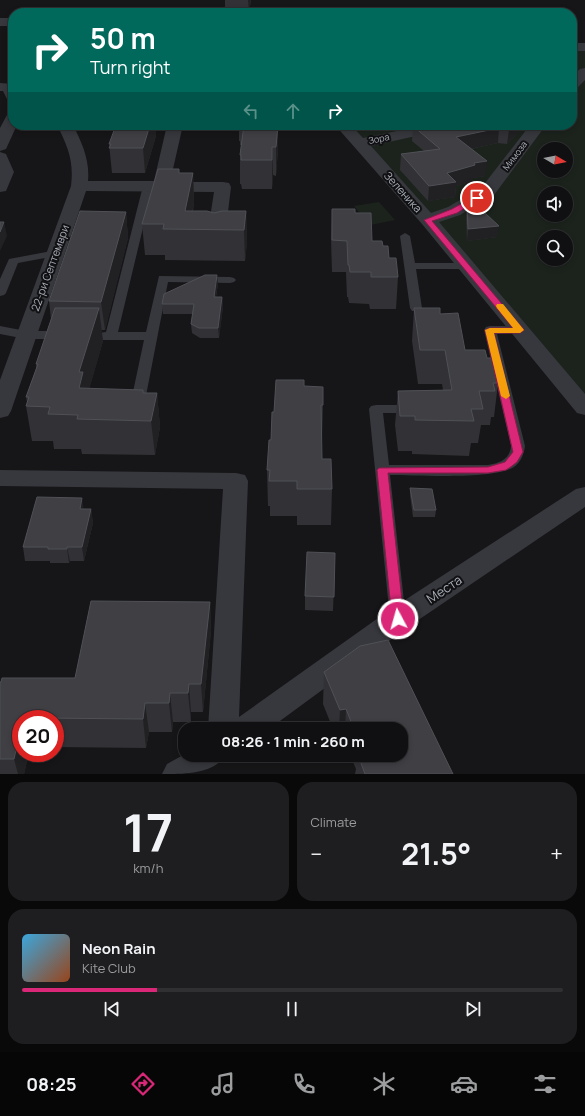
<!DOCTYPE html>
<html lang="en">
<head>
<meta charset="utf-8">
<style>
  :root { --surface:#101012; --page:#1e1e20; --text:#f1f3f6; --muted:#9c9d9f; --line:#303032; --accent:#db2777 }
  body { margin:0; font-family:Manrope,sans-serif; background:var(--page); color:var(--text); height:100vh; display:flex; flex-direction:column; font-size:15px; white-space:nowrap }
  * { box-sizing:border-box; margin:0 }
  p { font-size:13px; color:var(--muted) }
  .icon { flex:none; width:22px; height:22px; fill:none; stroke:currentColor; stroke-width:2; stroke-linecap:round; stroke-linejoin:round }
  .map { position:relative; height:774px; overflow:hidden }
  .drawer { display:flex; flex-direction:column; gap:8px; padding:8px; background:#09090a; flex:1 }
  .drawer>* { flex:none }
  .hud { position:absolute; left:8px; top:8px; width:569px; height:122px; border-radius:16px; box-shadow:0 2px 6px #0003,0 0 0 1px var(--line); background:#00695c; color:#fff; overflow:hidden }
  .needle { width:26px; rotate:100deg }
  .controls { position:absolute; left:537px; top:142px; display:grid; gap:8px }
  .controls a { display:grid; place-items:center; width:36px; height:36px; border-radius:50%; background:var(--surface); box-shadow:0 2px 6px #0003,0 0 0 1px var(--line); font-size:20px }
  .speed { position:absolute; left:12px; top:710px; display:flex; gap:8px; font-size:20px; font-weight:700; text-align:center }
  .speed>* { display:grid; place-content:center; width:52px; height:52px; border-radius:50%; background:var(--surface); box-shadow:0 2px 6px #0003,0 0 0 1px var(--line); line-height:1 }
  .speed .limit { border:6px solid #d22; background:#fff; color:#111 }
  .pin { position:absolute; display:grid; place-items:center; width:34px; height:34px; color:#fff; margin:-17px; border:2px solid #fff; border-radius:50%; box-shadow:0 1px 4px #0007 }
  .me { position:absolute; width:44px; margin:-22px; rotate:354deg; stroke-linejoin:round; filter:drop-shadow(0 0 3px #0008) }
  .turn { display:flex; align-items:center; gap:14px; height:84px; padding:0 16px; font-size:18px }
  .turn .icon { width:52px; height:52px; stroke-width:2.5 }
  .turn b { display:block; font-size:28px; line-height:34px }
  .lanes { display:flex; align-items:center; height:38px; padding:0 16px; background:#0003; justify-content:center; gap:20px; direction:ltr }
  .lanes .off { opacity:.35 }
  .big { font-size:30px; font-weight:700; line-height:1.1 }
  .drawer .card { flex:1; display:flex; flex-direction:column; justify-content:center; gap:6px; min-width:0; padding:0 14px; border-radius:16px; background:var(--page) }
  .drawer .dial { align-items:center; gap:0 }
  .dial b { font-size:52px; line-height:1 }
  .song { display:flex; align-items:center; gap:12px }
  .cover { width:48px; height:48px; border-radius:6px; background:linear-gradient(135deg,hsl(200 70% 55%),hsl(20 70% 35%)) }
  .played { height:4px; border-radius:2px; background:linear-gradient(90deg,var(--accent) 25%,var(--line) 25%) }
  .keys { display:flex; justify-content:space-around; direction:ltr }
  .heat { display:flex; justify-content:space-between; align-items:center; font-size:22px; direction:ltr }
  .drawer .tiles { flex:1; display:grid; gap:8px; grid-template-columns:1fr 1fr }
  .card:last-child { grid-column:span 2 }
  .trip { position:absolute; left:178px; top:722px; width:230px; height:40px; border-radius:16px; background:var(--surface); box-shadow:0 2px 6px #0003,0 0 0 1px var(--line); font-weight:700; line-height:40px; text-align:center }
  .menu { display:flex; height:64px; justify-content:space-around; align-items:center; background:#060607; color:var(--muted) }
  .menu .icon { width:28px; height:28px }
  .menu .active { color:var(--accent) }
  .menu b { font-size:18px; color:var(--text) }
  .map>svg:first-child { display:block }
  .green { fill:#1c231d; fill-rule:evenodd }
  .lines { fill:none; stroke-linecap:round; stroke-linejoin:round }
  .service { fill:#37383d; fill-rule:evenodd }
  .minor { fill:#37383d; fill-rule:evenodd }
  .wall { fill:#323236 }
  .shaded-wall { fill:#212124 }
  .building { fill:#3f3f44; stroke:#4f5156 }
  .route { fill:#db2777; stroke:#8e194d }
  .slow { fill:#f59e0b }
  .labels { text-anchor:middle; stroke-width:4; stroke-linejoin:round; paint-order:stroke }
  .far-street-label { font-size:9px; fill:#a8adb8; stroke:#111113 }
  .street-label { font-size:11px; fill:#a8adb8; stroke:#111113 }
  .near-street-label { font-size:13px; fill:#a8adb8; stroke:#111113 }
</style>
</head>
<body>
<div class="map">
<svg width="585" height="774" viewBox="0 0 585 774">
  <rect width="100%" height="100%" fill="#161618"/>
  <path class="green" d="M572,45l13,1v364l-241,-285h228zM544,149h22v22h-22zM544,193h22v22h-22zM544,237h22v22h-22z
    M379,202l16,18 -25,5 -16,-19z"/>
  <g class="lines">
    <path class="service" d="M148,183l5,3 -35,146h28l13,-56 71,1 4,1 2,2 -2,2 -4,1 -62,-1 -24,124 -2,3h-10l-2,-3 14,-66h-41l-4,-1 -2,-3 2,-3 7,-1 37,-146z
      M405,233l5,3 5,27h50l6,3 -6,3h-49l6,39 -2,3h-8l-2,-3 -10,-72z
      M57,250l4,1 1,2 -1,2 -43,8 -12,30 -2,2 -4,1v-17l9,-20z
      M0,326l26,5h38l4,1 2,3 -2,3 -4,1h-38l-26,-5z
      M490,326h30l4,1 2,3 -2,3 -27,1 28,112c-1,8 -4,16 -11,21 -21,13 -97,8 -124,8l16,144 -2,4 -6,2 -6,-2 -2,-4 -21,-210 2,-3 5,-1h37l5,1 2,3 -2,3 -5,1h-30l6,52h99c12,-2 22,-6 23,-19l-27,-116 2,-3z"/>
    <path class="minor" d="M0,18h13v8h-13z
      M572,43h13v8h-13z
      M585,68v12l-8,8 -5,1v-12l8,-8z
      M0,83l13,1v18l-5,-1 -5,-10h-3z
      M13,111v14h4l-11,24 -6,2v-23l8,-15z
      M57,125h16c9,18 17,35 15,56h66l13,-56h16l-13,57h53l6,1 2,4 -6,50 -3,4 -6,1 -6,-1 -3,-4 7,-45 -128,-1 -75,220 -3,5 -8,2v-38l71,-194c3,-25 -3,-39 -14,-61z
      M335,125h16l12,13 63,-13h29l-3,3 -81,18 60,67 17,-6 34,-20 48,-62h16l-52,70 -34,20 -21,7 146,172v21l-8,-2 -155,-189z
      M0,152l6,2 8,18 -8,19 -6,1z
      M0,470l236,3 9,2 3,6 -9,236 149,-106 188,-122 9,-2v20l-177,120 -139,102h-61l15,-240 -223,-3z
      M185,754v1h41c-13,19 -39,19 -64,19l5,-10z"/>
  </g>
  <path class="wall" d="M225,0h26l-2,13h-21l-3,-4z
    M239,125h39v24l-2,27 -3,-1 -1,14h-30l-1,-5h-1v-29l1,-10h-1v-4h-1z
    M402,125h125l-20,19 -9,-1 -27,6 14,27 -12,2v3l-17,5 -1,11 -27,4 -28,-31 1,-16 23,-3 -12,-10 1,-15 -7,2z
    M156,132v4l-11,37h-33l-3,-29z
    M179,169v4h14l1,29 -1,9 21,2 32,-2 1,31 -2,19 -80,-1v-5h-20l-3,-31z
    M467,202l30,35 -30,4 -1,-28z
    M332,209l23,4 17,28 11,5 15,31 -2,32h-26l-1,-5 -20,-1 -1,-6h-1l-1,-25h-14l-1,-33z
    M126,212l2,26 -23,92h-4l2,11 -14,48 54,1v3h14l3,34 -5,28 -73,-1 -1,-5h-27l-1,-8h-21l-6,-35 1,-4 -1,-5 10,-28v-5l15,-45 -2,-18z
    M218,284l-2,13h6l1,9 -4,32h-19l-8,-5 -1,-9 2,-10h-30l-1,-10z
    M414,308l26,6 25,36 22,8 11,25 -4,34h-3l-1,8h-9l-3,18h-7l-2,13 -57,-2v-3h-14l-3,-26 3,-34 45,-1 -1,-6h-24l-6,-43z
    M304,386l19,19 -1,34h-1l1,20 10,30 -1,36h-34v-9h-27v-10h-2l-1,-36 7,-58z
    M410,488l26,22 -1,7h-22l-3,-22z
    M84,509h7l2,14 -9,38h-14l-1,2h-19v-2h-25l-2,-14z
    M335,553l-2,58 -28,-1v-14z
    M210,602l1,29 -8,81h-12v10h-18l-1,10h-23l-3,16 -91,-1v-28h-34v34h24l-1,8h-17l-3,13h-24v-92l75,-4z
    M388,640l65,134h-98l1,-5 -6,-14h51v-26h-68l-10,-25 1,-32 36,-26z"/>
  <path class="shaded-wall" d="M248,0h3l-2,13z
    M150,125h8l-2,7v4l-11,37 -2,-25z
    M278,125v24l-2,27v-29z
    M406,125h12l-12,3z
    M514,125h13l-20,19 2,-14z
    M499,128l-1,15 -43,9 1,-15z
    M272,147l1,28 -1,14z
    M487,161l-2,15 -12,2v3l-17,5 -1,11 -27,4 1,-15 18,-13 27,-10z
    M193,173l1,29 -5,27 -4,-18z
    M246,211l1,31 -2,19 -1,-31z
    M126,212l2,26 -23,92 -4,-28z
    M4,222l3,14 -7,15v-19z
    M499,226l-2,11 -30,4 1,-12z
    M217,275l1,9 -4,22v-9z
    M222,297l1,9 -4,32 -1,-10z
    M99,308l4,33 -16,56 -8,-9v-16z
    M157,393l3,34 -5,28 -4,-34z
    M82,498l2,13 -4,-2z
    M91,509l2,14 -9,38 -2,-14z
    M67,547l3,14 -1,2 -2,-14z
    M210,602l1,29 -8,81 -2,-28z
    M189,684l2,28v10l-3,-29z
    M170,693l3,29 -1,10 -3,-29z
    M145,703l4,29 -3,16 -3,-29z
    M346,709l-1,20h-6l1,-19z
    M20,732l1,4v17h4l2,8 -3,13h-6l-4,-15z
    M42,753h3l-1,8z"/>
  <path class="building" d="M192,9h27l-1,4h-27z
    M116,125h34l-7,23h-34l2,-4h-2z
    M244,125h34l-2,22h-4v13h-31v-5h-1z
    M418,125h96l-5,5 -10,-2 -43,9 31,24 -13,2 1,2 -28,8 9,9 -27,4 -28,-32 39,-5 -27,-23z
    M158,169h21v4h14l-8,38h22l7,2 8,-2h24l-2,19 -81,-1 1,-5h-22z
    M471,200l28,26 -31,3 -1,-27z
    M332,209h23v4h16l1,28h10l1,5h5l1,12h7l2,19h-27v-5h-21l-1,-7h-1l-1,-24 -15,-1z
    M80,211l46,1 -25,90 -52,-1z
    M0,222h4l-4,10z
    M205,275h12l-3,22h8l-4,31h-19l-8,-4 3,-20h-32l2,-10z
    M55,308h44l-20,64h4l-4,16 64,2v3h14l-6,28 -74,-2 1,-4 -30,-1 2,-7 -24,-1 3,-9h-3l12,-33h-2z
    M414,308h26v6l18,-1 7,37h20l2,8h6l5,25h-5l2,8h-16l4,18h-12l3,12 -59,-1v-4h-15l-2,-25 54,-1 -7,-40h-25z
    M276,380h28v6l19,1v18h-2l1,54h9l1,30h-35v-8h-28l1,-11h-3l2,-30h2l1,-28h2z
    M410,488l22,1 4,21h-22z
    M37,497l45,1 -2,11h11l-9,38h-15v2h-19v-2h-25z
    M307,552l28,1 -1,44 -29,-1z
    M91,601l119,1 -9,82h-12l-1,9h-18l-1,10h-24l-2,16 -103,-1v1h-19v13h-1l-6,27h-14v-77h1l1,-4h73z
    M388,640l65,134h-88l-7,-19h43v-26h-47l-8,-20 -6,1 -16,-38 36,-26z"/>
  <path class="route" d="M475,196h2l4,2 -24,15 -25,8 92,109 -4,3h-26l29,119 -6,10 -5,4 -6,4 -18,3h-100l16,146 -2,3 -4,2 -4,-2 -2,-3 -15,-149 2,-2 109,-1 17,-5 8,-10 -28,-122 5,-2h23l-89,-108 28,-11z"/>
  <path class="slow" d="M497,304h6l21,26 -4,3h-26l16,63 -4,3 -5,-3 -16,-66 5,-2h23l-16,-20 -1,-2z"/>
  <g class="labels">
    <g class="far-street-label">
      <text transform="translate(379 139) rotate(-12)" y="3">Зора</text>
      <text transform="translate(515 156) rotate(-53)" y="3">Мимоза</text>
    </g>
    <g class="street-label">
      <text transform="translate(403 192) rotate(48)" y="4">Зеленика</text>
      <text transform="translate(50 268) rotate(-70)" y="4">22-ри Септември</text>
    </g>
    <g class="near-street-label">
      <text transform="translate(444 589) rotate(-34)" y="5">Места</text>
    </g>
  </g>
</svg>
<div class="controls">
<a><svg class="needle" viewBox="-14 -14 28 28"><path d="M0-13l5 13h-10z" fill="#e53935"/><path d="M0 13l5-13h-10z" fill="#9c9d9f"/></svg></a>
<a><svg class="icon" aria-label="sound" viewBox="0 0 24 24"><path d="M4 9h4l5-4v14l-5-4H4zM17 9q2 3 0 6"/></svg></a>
<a><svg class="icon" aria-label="search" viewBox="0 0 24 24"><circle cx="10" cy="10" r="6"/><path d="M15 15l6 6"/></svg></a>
</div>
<div class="speed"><div class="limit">20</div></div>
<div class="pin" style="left:477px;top:198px;background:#d93025"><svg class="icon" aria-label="arrive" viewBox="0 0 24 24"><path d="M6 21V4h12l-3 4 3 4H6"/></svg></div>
<svg class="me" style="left:398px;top:619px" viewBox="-20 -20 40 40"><circle r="17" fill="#db2777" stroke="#fff" stroke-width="3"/><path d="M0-11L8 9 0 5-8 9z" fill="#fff"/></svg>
<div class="trip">08:26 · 1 min · 260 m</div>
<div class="hud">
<div class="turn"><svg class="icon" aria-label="right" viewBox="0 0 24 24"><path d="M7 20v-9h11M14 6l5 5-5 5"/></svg><div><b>50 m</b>Turn right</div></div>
<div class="lanes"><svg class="icon off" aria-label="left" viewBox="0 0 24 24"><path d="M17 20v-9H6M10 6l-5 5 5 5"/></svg><svg class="icon off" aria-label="ahead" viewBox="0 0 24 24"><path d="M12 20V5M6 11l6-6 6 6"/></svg><svg class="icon" aria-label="right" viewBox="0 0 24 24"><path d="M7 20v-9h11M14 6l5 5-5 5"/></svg></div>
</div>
</div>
<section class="drawer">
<div class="tiles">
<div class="card dial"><b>17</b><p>km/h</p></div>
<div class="card"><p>Climate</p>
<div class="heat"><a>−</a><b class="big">21.5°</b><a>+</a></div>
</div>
<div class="card">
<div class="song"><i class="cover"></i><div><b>Neon Rain</b><p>Kite Club</p></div></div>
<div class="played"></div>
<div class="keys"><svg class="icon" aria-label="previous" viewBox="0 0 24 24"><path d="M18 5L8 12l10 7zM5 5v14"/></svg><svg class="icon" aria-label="pause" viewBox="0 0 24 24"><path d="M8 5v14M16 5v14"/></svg><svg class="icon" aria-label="next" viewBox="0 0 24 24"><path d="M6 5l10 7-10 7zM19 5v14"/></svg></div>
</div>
</div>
</section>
<nav class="menu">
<b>08:25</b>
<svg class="icon active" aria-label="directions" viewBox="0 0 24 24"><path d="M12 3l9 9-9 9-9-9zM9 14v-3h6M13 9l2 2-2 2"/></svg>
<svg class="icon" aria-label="music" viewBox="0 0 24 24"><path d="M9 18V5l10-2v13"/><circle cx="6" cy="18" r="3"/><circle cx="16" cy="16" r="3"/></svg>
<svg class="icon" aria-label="phone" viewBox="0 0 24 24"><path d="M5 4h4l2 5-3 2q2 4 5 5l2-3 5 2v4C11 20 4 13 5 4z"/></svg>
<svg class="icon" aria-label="climate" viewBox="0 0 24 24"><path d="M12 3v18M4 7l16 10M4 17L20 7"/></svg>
<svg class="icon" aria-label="car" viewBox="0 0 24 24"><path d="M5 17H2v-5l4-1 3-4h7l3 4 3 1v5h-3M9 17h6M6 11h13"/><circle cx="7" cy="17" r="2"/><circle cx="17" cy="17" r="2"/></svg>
<svg class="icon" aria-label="filters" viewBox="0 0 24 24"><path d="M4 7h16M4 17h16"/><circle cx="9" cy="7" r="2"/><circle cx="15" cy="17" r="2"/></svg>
</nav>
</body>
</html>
